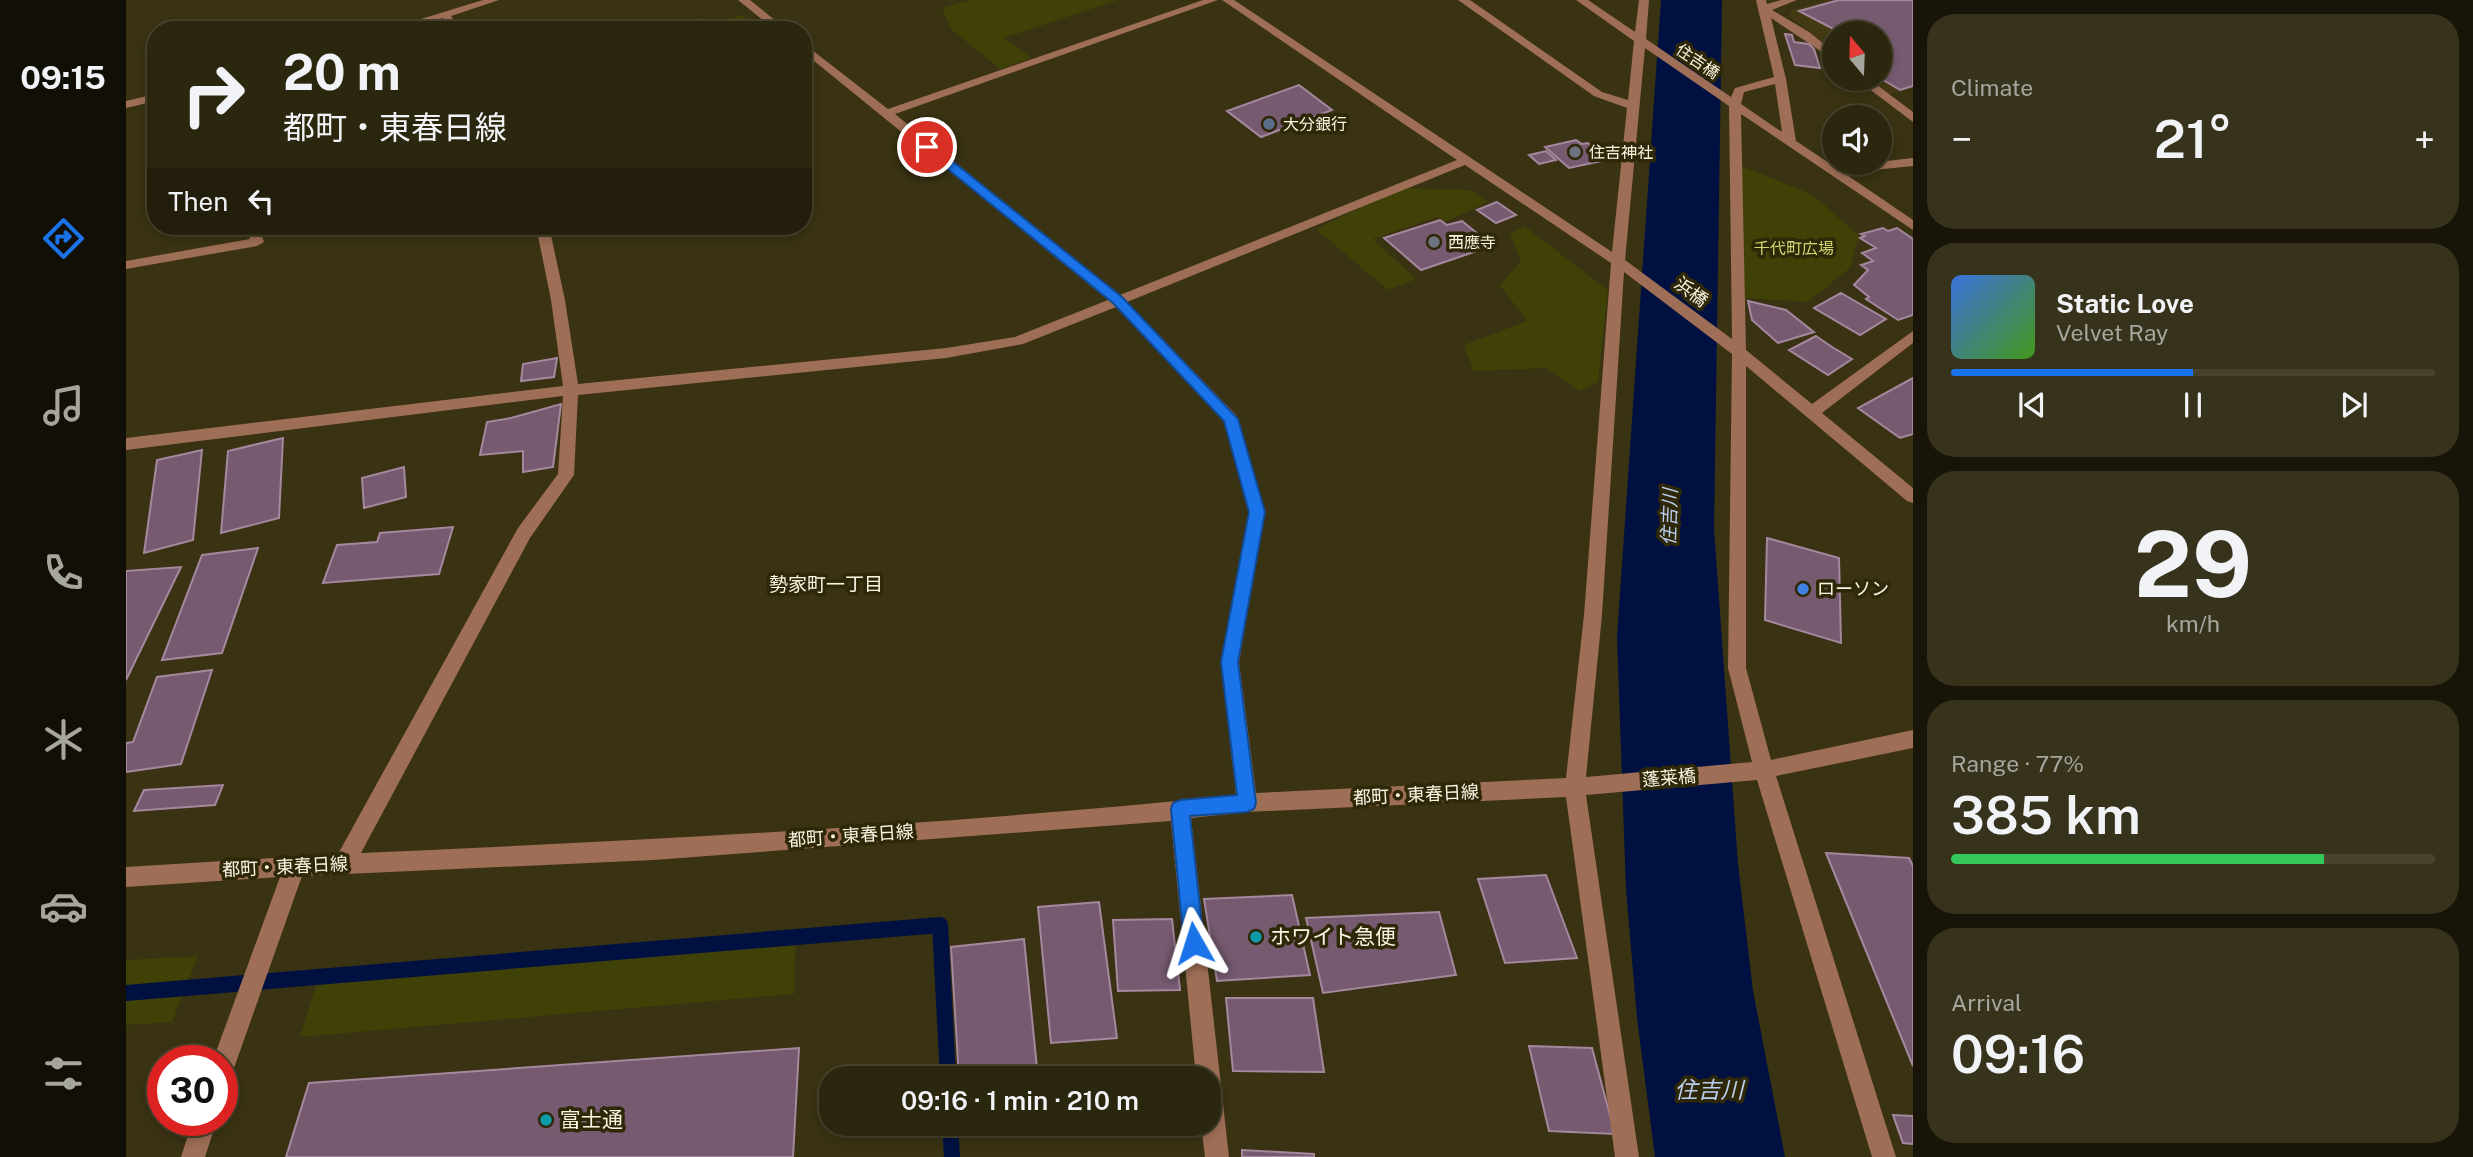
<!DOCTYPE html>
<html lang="en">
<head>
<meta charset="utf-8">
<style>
  :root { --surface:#2b260e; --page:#37321c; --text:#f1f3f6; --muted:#a6a59e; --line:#47432e; --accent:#1a73e8 }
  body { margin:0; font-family:"Public Sans","Noto Sans JP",sans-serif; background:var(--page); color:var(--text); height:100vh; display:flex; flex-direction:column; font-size:26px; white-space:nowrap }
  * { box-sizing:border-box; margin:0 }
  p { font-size:23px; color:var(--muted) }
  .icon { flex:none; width:38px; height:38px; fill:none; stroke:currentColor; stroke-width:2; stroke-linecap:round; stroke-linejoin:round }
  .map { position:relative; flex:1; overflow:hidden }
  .side { display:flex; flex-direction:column; gap:14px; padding:14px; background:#181508; width:560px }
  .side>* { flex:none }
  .hud { position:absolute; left:21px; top:21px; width:665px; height:214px; border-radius:28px; box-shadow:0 4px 10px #0003,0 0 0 2px var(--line); background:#2b260e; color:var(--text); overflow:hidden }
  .needle { width:46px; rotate:341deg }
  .tools { position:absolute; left:1696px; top:21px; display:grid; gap:14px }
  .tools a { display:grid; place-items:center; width:70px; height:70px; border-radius:50%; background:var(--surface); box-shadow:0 4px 10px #0003,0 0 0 2px var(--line); font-size:35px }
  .speed { position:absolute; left:21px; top:1045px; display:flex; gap:14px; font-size:35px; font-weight:700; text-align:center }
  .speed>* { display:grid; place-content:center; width:91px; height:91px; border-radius:50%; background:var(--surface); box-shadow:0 4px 10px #0003,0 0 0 2px var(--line); line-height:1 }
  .speed .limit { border:10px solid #d22; background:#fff; color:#111 }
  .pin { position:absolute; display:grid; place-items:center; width:60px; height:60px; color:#fff; margin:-30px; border:4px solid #fff; border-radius:50%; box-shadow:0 2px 7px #0007 }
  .me { position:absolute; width:77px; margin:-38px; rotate:354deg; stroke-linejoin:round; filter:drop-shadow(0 0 5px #0008) }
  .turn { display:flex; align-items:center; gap:24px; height:147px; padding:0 21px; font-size:32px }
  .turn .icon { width:91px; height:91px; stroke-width:2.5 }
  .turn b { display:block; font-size:49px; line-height:60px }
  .then { display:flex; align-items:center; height:66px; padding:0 21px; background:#0003; gap:14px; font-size:26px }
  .big { font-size:52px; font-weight:600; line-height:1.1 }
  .side .widget { flex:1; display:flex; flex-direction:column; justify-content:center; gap:10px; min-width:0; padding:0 24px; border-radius:28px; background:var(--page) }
  .side .dial { align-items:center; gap:0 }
  .dial b { font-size:91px; line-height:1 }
  .song { display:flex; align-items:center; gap:21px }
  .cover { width:84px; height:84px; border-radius:10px; background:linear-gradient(135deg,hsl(220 70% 55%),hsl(100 70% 35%)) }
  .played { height:7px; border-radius:4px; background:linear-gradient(90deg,var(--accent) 50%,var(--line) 50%) }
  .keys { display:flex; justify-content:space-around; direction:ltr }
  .heat { display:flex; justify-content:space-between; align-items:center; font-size:38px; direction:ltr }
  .charge { height:10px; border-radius:5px; background:linear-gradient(90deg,#34c759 77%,var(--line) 0) }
  .trip { position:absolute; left:693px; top:1066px; width:402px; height:70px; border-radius:28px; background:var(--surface); box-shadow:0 4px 10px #0003,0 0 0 2px var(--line); font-weight:600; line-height:70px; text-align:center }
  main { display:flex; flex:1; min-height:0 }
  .dock { display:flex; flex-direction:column; width:126px; justify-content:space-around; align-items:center; background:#110f06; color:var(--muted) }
  .dock .icon { width:49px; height:49px }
  .dock .current { color:var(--accent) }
  .dock b { font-size:32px; color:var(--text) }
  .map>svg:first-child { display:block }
  .built { fill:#433a13 }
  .green { fill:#3f4107 }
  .water { fill:#001141 }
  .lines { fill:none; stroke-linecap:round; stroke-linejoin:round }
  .stream { stroke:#001141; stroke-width:16 }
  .building { fill:#765a70; stroke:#a5889e; stroke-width:2 }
  .minor { fill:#9e6e56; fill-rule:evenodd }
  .route { fill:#1a73e8; stroke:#114b97; stroke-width:2 }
  .service-dot { fill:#5c6f8a; stroke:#2e2808; stroke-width:2.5 }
  .worship-dot { fill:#6b7280; stroke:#2e2808; stroke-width:2.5 }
  .shop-dot { fill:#3f7fe0; stroke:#2e2808; stroke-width:2.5 }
  .culture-dot { fill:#0f9aa8; stroke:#2e2808; stroke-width:2.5 }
  .labels { text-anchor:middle; stroke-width:7; stroke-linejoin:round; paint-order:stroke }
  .far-street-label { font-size:16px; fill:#f9f5e3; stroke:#2e2808 }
  .far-poi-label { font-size:16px; fill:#f9f5e3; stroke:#2e2808; text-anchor:start }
  .far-park-label { font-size:16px; fill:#d1d770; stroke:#2e2808 }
  .street-label { font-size:18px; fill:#f9f5e3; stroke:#2e2808 }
  .poi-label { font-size:18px; fill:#f9f5e3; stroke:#2e2808; text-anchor:start }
  .water-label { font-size:19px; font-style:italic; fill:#baceef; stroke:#2e2808 }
  .neighbourhood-label { font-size:19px; fill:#f9f5e3; stroke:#2e2808 }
  .near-poi-label { font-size:21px; fill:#f9f5e3; stroke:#2e2808; text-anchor:start }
  .near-water-label { font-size:23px; font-style:italic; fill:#baceef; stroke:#2e2808 }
</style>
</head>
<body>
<main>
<nav class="dock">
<b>09:15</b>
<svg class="icon current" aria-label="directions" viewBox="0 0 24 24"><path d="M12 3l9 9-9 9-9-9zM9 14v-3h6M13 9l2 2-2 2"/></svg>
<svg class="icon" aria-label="music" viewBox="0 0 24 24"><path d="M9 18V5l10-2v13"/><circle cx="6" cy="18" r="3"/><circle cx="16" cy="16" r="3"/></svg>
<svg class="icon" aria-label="phone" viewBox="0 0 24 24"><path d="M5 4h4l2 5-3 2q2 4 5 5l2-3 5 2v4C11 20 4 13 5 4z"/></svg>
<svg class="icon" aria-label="climate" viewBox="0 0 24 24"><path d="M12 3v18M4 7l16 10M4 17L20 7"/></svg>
<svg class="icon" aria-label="car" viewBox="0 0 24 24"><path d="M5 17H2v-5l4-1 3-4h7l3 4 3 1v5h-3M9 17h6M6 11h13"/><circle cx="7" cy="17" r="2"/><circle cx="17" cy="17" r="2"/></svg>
<svg class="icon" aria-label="filters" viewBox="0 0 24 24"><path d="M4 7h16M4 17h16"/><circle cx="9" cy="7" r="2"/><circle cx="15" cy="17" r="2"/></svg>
</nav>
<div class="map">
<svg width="1787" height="1157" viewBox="0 0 1787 1157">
  <rect width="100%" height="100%" fill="#393213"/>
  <path class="built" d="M1700,0h87v88l-25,6 -19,-15h11v-46h-46v18l-45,-35 3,-6z"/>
  <path class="green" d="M844,0h148l-114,38 27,20 -31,11 -49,-40 -9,-21z
    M616,15l21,14 -107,1 44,-12 9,6z
    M1613,165l74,30 46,41 -9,32 -42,34 -63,-4z
    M1275,188l69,2 18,12 -43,20 -9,-5 -63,22 43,40 -28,11 -72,-61z
    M1398,226l84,64 -10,92 -18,9 -34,-23 -72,3 -10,-26 63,-24 -27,-36 21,-24 -11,-28z
    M670,936l-2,58 -494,43 19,-61z
    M72,956l-26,66 -46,3v-65z"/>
  <path class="water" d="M1535,0h61l-8,529 24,335 15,127 32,166h-130l-18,-139 -11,-129 -9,-252z"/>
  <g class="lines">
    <path class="stream" d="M0,993l814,-68 8,153
      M824,1124l2,33"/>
  </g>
  <path class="building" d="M1713,0h74v86l-13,4 -20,-12v-45h-39l-42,-22z
    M1659,34l7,1 2,7 15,2 5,5 6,19 -25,-3z
    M1173,85l33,25 -71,27 -34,-26z
    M1450,140l6,4 6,-1 13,11 -6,1 7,6 -33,7 -24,-21z
    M1420,151l10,9 -17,4 -10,-9z
    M1371,202l19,13 -20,8 -19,-13z
    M1314,220l7,5 15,-4 21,17 -15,6 9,7 -56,19 -37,-32z
    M1757,228l5,3 9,-3 16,11v76l-15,5 -32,-21 3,-2 -15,-12 14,-15 -7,-5 12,-4 -11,-8 14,-5 -16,-10 5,-2 -4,-2z
    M1715,293l45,26 -26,16 -46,-27z
    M1622,301l38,9 28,22 -36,11 -26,-23z
    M1690,336l16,11 20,12 -24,16 -39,-25z
    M431,358l-3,19 -33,4 2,-17z
    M1787,378v56l-13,4 -42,-30z
    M435,404l-8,63 -30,5v-21l-43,4 7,-33 24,-4z
    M157,438l-4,80 -58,15 7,-82z
    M76,450l-9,90 -49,13 13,-93z
    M278,467l2,30 -42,11 -2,-30z
    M327,527l-14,47 -116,9 14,-38 40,-3 3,-9z
    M1641,538l72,20 2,85 -76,-23z
    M132,548l-36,105 -60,7 40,-105z
    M55,567l-55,113v-109z
    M86,670l-31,94 -55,8v-29l7,-1 24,-65z
    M97,785l-8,20 -81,6 10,-21z
    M1700,853l83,5 4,8v200z
    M1420,875l31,83 -72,5 -27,-84z
    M1166,895l18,80 -93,6 -13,-82z
    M973,902l18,136 -66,5 -13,-136z
    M1313,912l17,63 -133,18 -17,-75z
    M1046,919l8,71 -62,1 -5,-71z
    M898,939l14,139h-79l-8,-131z
    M1100,998h87l11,74 -91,-1z
    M1403,1046l63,2 23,86 -66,-3z
    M673,1048l-6,109h-507l23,-74z
    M1767,1115l20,1v28l-10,-1z
    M1116,1150l72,4v3h-72z"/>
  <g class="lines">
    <path class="minor" d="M357,0h16l-48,16 10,14h-11l-7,-12 -41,12h-17z
      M612,0h12l37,30h-12z
      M1077,0h15l-323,114 225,181 337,-135 -235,-160h12l378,252 15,-144 -33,-12 -136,-96h12l132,92 26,8 6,-59 -58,-41h12l47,32 4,-32h10l-3,39 85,58 4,-9 39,-11 -18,-77h10l1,4 14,-4h16l-25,10 37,22 25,20v8l-63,-42 15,61 10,62 39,26 78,-9v8l-69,7 69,47v10l-172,-116 5,236 66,54 101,-73v12l-91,70 91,75v15l-6,-2 -161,-135v302l25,92 142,-30v18l-137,28 120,381h-24l-115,-377 -171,15 53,362h-24l-49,-360 -319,15 -56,6 38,339h-24l-4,-33h8v-46h-13l-25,-257 -517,39 -352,16 -68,192 -4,8 -8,4v-20h-9l67,-183 -154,10v-20l212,-13 180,-326 40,-54 5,-78 -437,54v-12l437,-52 -12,-86 -15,-74h13l16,74 13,84 368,-36 69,-11 93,-37 -305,-248v-9l85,66zM1519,48l84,58 3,233 -107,-79zM1649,84l7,48 -41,-28 3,-12zM1339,165l146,98 -27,352 -18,163 -310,15 -17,-131 26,-150 -29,-97 -109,-113zM1498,272l108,82 -4,314 24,94 -166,15 16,-162zM990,307l108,114 25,91 -28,150 15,133c-290,30 -583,45 -875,58l169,-315 44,-63 4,-80 368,-37 77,-14z
      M1730,79h13l44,33v10z
      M30,94v7l-30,7v-7z
      M82,226h50l6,16 -7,4 -131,23v-8l124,-22 -2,-6h-34l-5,-1z
      M67,1120h24l-12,37h-24z"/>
  </g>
  <path class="route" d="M797,144h8l191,153 116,122 27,93 -27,150 18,141 -2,6 -7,3 -57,4 14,127 -3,8 -7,2 -7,-2 -3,-8 -13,-134 2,-6 7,-3 57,-5 -16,-133 28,-150 -25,-91 -111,-118 -190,-154z"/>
  <circle class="service-dot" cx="1143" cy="124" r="7"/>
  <g class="worship-dot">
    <circle cx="1449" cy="152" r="7"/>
    <circle cx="1308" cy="242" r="7"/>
  </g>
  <circle class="shop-dot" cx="1677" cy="589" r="7"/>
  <g class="culture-dot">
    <circle cx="1130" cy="937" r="7"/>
    <circle cx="420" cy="1120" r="7"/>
  </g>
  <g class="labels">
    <g class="far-street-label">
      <text transform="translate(1572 61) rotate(34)" y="6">住吉橋</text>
    </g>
    <g class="far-poi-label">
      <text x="1157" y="130">大分銀行</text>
      <text x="1463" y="158">住吉神社</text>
      <text x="1322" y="248">西應寺</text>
    </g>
    <g class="far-park-label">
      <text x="1668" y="254">千代町広場</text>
    </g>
    <g class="street-label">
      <text transform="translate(1565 292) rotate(37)" y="6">浜橋</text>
      <text transform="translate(1543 778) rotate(-5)" y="6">蓬莱橋</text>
      <text transform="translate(1290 795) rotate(-3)" y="6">都町・東春日線</text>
      <text transform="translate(725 836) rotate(-4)" y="6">都町・東春日線</text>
      <text transform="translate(159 867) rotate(-3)" y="6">都町・東春日線</text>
    </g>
    <g class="poi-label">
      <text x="1691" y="595">ローソン</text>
    </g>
    <g class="water-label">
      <text transform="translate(1543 517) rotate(-88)" y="7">住吉川</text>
    </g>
    <g class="neighbourhood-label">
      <text x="700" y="591">勢家町一丁目</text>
    </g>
    <g class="near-poi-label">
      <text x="1144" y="944">ホワイト急便</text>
      <text x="434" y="1127">富士通</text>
    </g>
    <g class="near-water-label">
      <text x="1583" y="1098">住吉川</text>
    </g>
  </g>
</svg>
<div class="tools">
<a><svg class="needle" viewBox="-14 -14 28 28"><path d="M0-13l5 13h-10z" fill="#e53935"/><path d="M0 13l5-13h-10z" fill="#a6a59e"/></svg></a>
<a><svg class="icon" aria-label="sound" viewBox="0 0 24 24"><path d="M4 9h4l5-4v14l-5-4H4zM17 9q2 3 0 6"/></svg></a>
</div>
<div class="speed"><div class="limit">30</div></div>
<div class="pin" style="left:801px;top:147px;background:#d93025"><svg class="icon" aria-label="arrive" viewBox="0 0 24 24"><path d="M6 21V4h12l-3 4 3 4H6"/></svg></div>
<svg class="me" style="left:1068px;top:943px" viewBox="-20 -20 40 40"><path d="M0-17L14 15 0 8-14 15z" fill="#1a73e8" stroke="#fff" stroke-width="4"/></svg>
<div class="trip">09:16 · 1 min · 210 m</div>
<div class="hud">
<div class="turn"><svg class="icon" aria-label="right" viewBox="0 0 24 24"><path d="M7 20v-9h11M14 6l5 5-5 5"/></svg><div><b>20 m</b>都町・東春日線</div></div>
<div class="then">Then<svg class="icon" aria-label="left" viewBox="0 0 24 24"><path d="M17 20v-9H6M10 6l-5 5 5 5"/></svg></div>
</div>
</div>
<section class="side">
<div class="widget"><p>Climate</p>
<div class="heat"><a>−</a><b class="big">21°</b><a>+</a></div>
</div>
<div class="widget">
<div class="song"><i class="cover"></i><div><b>Static Love</b><p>Velvet Ray</p></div></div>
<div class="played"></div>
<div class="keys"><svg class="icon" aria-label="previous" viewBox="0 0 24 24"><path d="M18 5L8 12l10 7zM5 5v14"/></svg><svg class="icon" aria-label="pause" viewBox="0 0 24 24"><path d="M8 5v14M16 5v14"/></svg><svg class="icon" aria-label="next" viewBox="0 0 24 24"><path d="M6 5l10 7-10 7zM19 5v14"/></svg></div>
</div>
<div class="widget dial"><b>29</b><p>km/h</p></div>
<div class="widget"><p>Range · 77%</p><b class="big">385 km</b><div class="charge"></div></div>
<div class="widget"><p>Arrival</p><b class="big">09:16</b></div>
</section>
</main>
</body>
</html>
